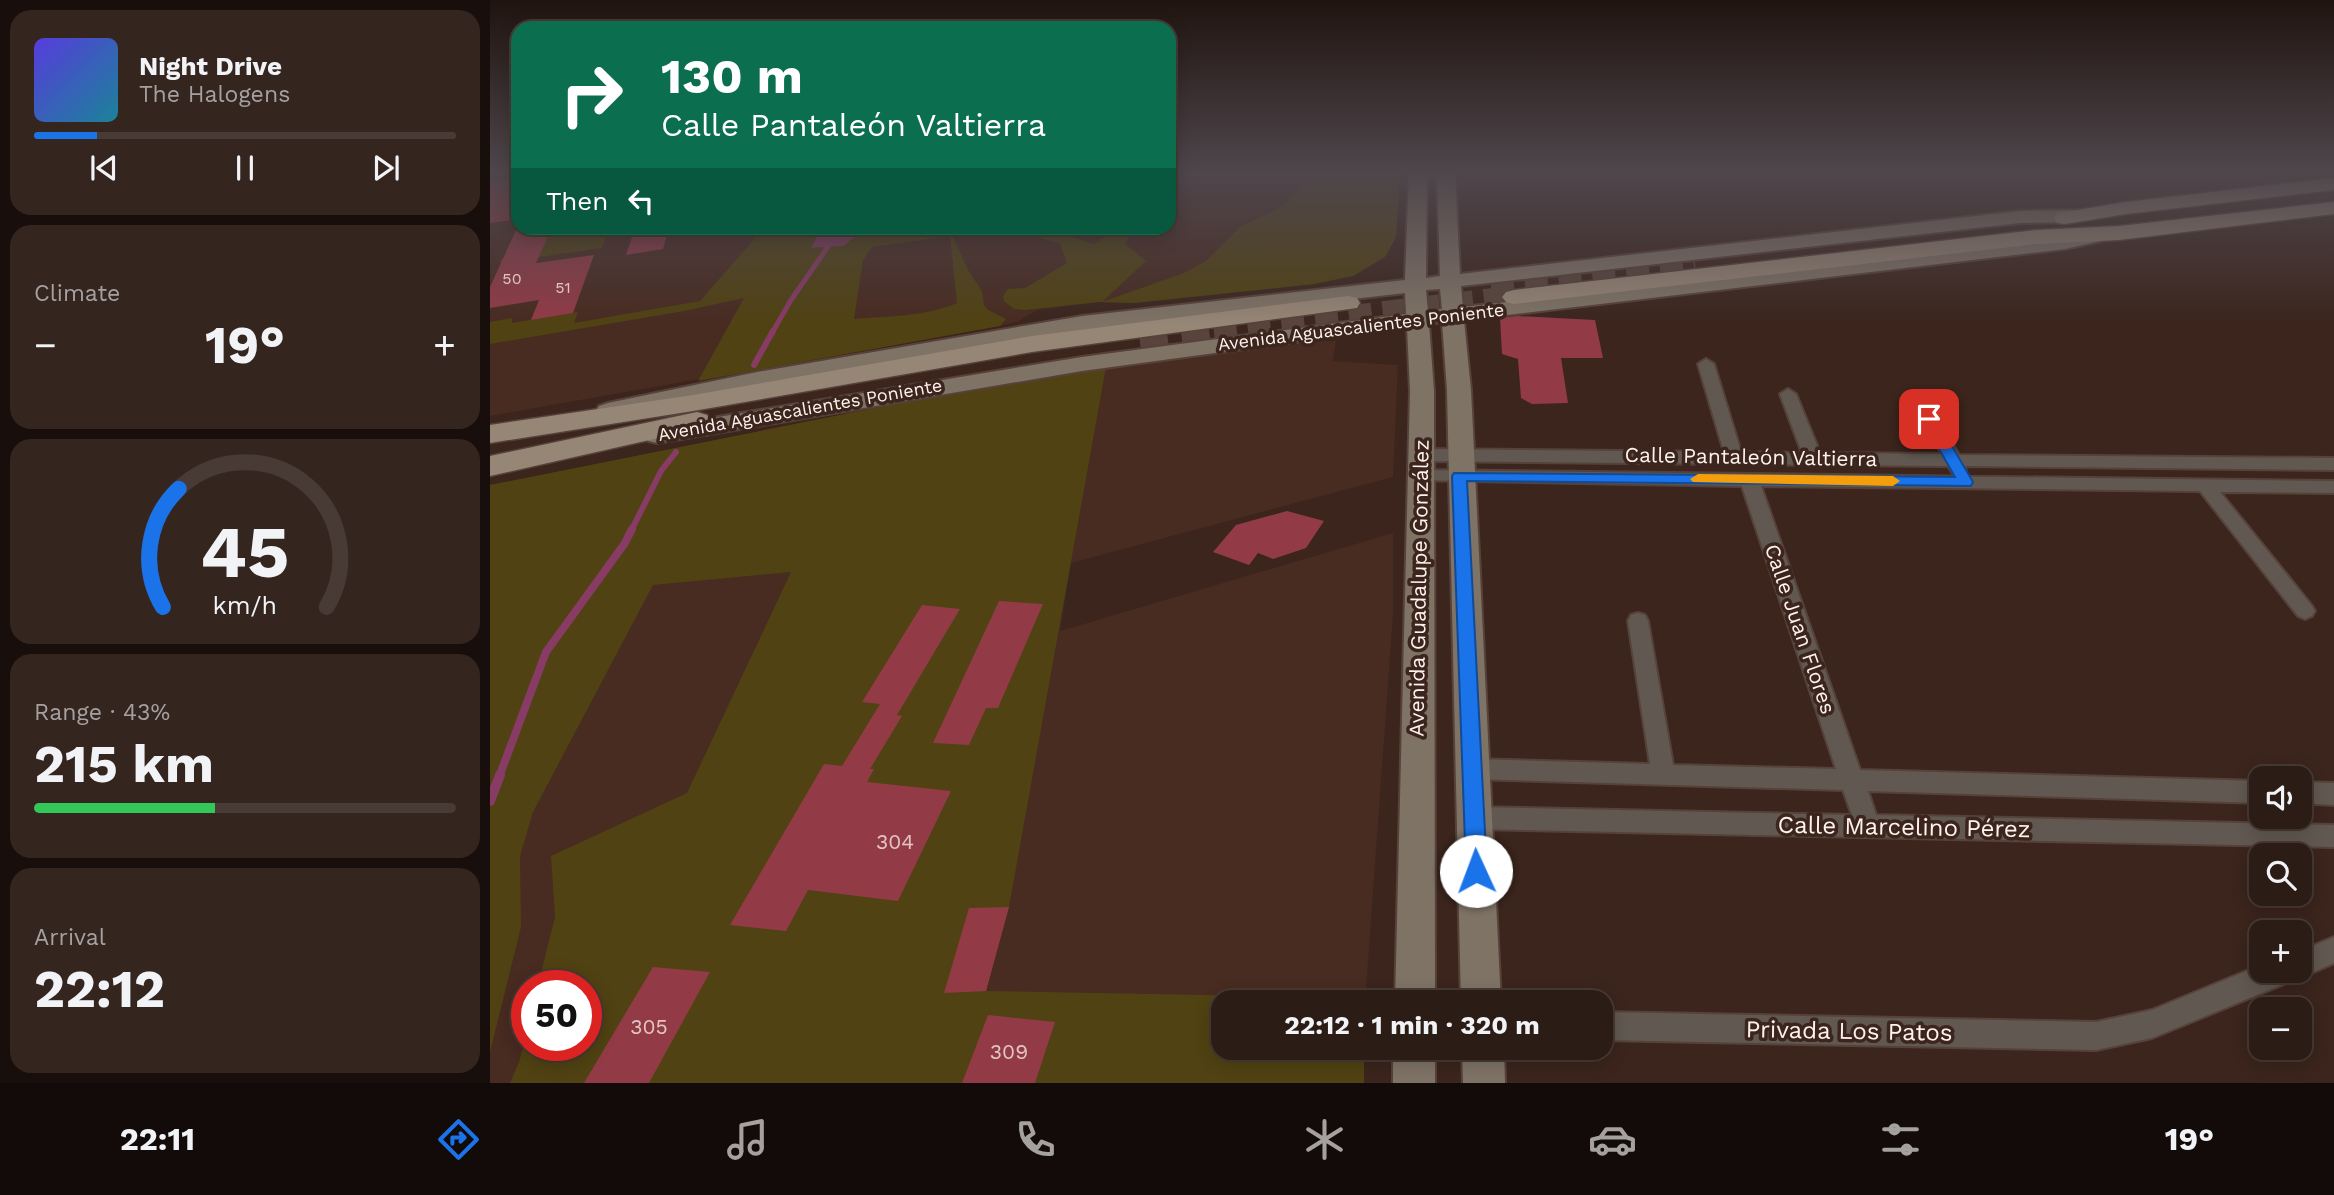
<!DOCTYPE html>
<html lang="en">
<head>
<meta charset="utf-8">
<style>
  :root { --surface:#2c1c16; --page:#34251f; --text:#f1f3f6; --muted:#a6a1a1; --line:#483a35; --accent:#1a73e8 }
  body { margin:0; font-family:"Work Sans",sans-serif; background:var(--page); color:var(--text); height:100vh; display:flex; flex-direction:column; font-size:26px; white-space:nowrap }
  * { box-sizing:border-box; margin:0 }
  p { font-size:23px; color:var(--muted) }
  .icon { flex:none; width:38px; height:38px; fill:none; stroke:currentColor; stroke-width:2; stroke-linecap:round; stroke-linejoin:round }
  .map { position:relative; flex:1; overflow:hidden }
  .panel { display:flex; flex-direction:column; gap:10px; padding:10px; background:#180f0c; width:490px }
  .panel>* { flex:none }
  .banner { position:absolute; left:21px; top:21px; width:665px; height:214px; border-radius:21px; box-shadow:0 4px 18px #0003,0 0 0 2px var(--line); background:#0b6e4f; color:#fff; overflow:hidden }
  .fabs { position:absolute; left:1759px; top:766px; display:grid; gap:14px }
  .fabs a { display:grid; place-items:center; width:63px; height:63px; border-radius:14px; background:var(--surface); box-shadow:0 4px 18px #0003,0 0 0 2px var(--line); font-size:35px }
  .speed { position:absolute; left:21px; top:970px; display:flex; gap:14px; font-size:35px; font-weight:700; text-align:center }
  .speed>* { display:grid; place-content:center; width:91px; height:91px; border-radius:50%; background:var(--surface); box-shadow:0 4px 18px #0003,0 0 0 2px var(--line); line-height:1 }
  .speed .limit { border:10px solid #d22; background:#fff; color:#111 }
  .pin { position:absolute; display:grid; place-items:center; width:60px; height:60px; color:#fff; margin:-30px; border-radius:14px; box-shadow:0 4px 10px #0006 }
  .me { position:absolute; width:77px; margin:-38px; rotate:358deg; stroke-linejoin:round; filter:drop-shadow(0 0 5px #0008) }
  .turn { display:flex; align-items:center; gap:24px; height:147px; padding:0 35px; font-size:32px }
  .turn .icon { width:91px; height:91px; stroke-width:2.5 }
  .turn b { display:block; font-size:49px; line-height:60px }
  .then { display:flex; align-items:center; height:66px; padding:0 35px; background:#0003; gap:14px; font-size:26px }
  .big { font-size:52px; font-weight:700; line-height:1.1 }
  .panel .widget { flex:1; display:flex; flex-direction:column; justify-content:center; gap:10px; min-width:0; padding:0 24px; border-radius:21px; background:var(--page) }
  .panel .dial { align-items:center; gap:0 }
  .dial svg { height:182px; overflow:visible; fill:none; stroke:var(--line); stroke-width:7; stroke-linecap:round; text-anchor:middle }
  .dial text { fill:var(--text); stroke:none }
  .song { display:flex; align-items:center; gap:21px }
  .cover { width:84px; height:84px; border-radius:10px; background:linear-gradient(135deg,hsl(250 70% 55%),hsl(190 70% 35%)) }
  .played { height:7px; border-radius:4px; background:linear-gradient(90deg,var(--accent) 15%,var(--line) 15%) }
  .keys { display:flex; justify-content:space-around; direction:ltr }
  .heat { display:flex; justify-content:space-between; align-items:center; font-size:38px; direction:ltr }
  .charge { height:10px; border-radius:5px; background:linear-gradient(90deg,#34c759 43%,var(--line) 0) }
  .trip { position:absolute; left:721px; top:990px; width:402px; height:70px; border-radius:21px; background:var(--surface); box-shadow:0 4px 18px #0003,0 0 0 2px var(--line); font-weight:700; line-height:70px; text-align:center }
  .dock { display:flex; height:112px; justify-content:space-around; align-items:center; background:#120b09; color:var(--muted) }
  .dock .icon { width:49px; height:49px }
  .dock .selected { color:var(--accent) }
  .dock b { font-size:32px; color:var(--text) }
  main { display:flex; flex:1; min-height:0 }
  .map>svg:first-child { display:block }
  .built { fill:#482b21; fill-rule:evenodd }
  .green { fill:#504212; fill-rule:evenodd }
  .water { fill:#883b65 }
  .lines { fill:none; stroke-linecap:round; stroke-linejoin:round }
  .stream-far3 { stroke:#883b65; stroke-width:5 }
  .stream-far2 { stroke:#883b65; stroke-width:6 }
  .stream-far1 { stroke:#883b65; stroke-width:8 }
  .stream { stroke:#883b65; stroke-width:10 }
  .building { fill:#923b46 }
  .primary-tunnel-far1 { stroke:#58443c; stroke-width:23; stroke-dasharray:23 11; stroke-linecap:butt }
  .primary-tunnel { stroke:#58443c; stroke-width:28; stroke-dasharray:28 14; stroke-linecap:butt }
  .street-casing { stroke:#56423a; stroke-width:4 }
  .secondary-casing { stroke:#56423a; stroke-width:4 }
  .primary-casing { stroke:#56423a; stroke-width:3 }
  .street { fill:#615951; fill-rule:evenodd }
  .secondary { fill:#7f7366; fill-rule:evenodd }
  .primary { fill:#968676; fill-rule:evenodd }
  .route { fill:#1a73e8; stroke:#114b97; stroke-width:2 }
  .slow { fill:#f59e0b }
  .labels { text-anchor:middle; stroke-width:7; stroke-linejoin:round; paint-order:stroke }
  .far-number-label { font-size:16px; fill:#e3c4c4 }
  .far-street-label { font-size:18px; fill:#fef2ee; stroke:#3b251d }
  .street-label { font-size:21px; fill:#fef2ee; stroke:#3b251d }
  .near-number-label { font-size:21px; fill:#e3c4c4 }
  .near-street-label { font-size:24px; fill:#fef2ee; stroke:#3b251d }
</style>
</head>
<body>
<main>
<section class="panel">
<div class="widget">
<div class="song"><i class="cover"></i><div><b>Night Drive</b><p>The Halogens</p></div></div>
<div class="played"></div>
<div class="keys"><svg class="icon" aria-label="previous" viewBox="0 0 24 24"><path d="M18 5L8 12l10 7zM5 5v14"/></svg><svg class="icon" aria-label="pause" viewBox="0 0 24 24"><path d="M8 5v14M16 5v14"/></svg><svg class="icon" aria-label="next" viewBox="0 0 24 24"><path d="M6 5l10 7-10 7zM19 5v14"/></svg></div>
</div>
<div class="widget"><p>Climate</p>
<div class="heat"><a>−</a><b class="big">19°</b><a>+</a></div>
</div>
<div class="widget dial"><svg viewBox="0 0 100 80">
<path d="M14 69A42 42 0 1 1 86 69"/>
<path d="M14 69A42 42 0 0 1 21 17" stroke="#1a73e8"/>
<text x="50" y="56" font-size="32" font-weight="700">45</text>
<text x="50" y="72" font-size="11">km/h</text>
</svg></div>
<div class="widget"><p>Range · 43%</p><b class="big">215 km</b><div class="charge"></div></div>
<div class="widget"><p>Arrival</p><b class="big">22:12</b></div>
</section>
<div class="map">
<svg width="1844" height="1083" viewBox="0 0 1844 1083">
  <rect width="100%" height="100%" fill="#3b251d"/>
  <path class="built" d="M0,173h28v55h651v-55h231l-4,64 -11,20 -32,19 -39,8 -149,16 -31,3 -35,-1 -62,8 -20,12 -17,4 -510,90z
    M824,340l22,1 -3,20 65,4 -5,112 -322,86 -11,68 333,-98v82l-28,388h-142v45h141v35h-874v-598l465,-93 54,-14zM37,985h59v60h-59z"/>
  <path class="green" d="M825,173h85l-4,64 -11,20 -32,19 -39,8 -180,19 -35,-1 -74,8 -11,-1 -10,-8 -1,-5 5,-7 17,-1 42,-25 -7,-19 -35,-11 9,-5h36l-8,5 32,11 25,-16h14l-8,16 21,17 -44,41 82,-29 22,-12 34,-34 43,-21z
    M62,228h56l-6,20 -103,15 3,-5 39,-6z
    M274,228h57l-10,20 32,-2 24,-18h82l19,42 14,21 2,14 4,5 18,9 -6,7 -302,55 46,-83 -60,13 -194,33v-22l22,-4v5l66,-11 -4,11 126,-22zM460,236l7,67c-33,14 -68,13 -103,16l9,-59 9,-13z
    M616,367l-97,540 -23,84 379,7v5h-142v45h141v35h-854l9,-21 8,-29v12h59v-60h-48l17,-68 -4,-61 136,-63 104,-221 -138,13 -120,227 -13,44 1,71 -31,125v-567l465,-93z"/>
  <path class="water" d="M331,228h46l-24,18 -32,2z"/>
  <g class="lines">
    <path class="stream-far3" d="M282,333l19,-33 50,-72"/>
    <path class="stream-far2" d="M264,365l19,-34
      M141,531l30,-60 15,-19"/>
    <path class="stream-far1" d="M9,777l47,-125 79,-109 7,-14"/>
    <path class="stream" d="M0,801l10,-26"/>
  </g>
  <path class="building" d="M28,178v41l-28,4v-41z
    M27,228h35l-16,35 58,-8 -21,58 -42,7 8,-20 -49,8v-21z
    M145,228h34l-6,21 -37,6z
    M1028,316l77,4 8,38h-42l7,45 -36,1 -11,-6 -3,-39 -16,-5 -2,-36z
    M797,511l37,10 -18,27 -33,11 -15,-6 -9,12 -36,-13 23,-27z
    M509,601l44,3 -45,104h-12l-17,37 -36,-2z
    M432,605l38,4 -63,106 5,1 -32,53h4l-7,13 84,9 -53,110 -90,-11 -22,41 -56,-6 94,-161 18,2 38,-62 -18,-2z
    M519,907l-23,84 -42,2 25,-85z
    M163,967l57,5 -61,111h-65z
    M498,1015l67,7 -20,61h-73z"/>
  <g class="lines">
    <path class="primary-tunnel-far1" d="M1001,287l204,-23
      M724,333l300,-36"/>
    <path class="primary-tunnel" d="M650,342l89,-11"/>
    <g class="street-casing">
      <path id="street" d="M1216,359l8,5 27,88 61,1 -22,-59 8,-5 8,5 24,59 122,1 -33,-56 8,-5 6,1 36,61 375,3v12l-368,-4 -1,7h-12l-5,-7 -527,-5 -9,-6 9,-6 303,3 -26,-88z
        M930,470l914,11v12l-114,-1 92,114 3,5 -3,5 -7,3 -7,-3 -98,-125 -439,-5 99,284 401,11v22l-393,-12 8,24 458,10v22l-860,-18 -9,-3 -3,-8 3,-8 9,-3 378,8 -9,-25 -371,-11 -8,-3 -4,-7 4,-7 8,-3 178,5 -22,-143 3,-6 7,-2 7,2 3,6 25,144 163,4 -94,-283 -328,-6 -3,-4z
        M1810,782l34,1v22l-34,-2z
        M1844,937v26l-34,15 -7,-3 -2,6 -139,57 -56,12 -495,-10v-28l495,10 56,-12 109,-45v6h39v-20z"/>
    </g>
    <g class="secondary-casing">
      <path id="secondary" d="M919,173h18l-1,105 14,-2 -3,-103h18l5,101 560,-63 55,-1 10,6 -10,6 -55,1 -559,63 2,21 602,-70 38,-8 10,6 -3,4 -45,10 -601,71 7,70 30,613h-40l-14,-613 -5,-68 -13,2 5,67 1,612h-40l15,-612 -3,-64 -325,44 -425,72 -9,-2 -4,-6 4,-6 9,-2 425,-70 324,-43 -1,-21 -323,37 -325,56 -149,33 -9,-3 -3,-5 3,-5 9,-3 149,-31 325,-56 323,-36zM950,289l2,20 -14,2 -2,-21z
        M903,1048h42v35h-42z
        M972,1048h42l1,35h-42z"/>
    </g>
    <g class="primary-casing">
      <path id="primary" d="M1844,178v12l-208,24 -61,10 -8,-1 -3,-5 3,-5 8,-1 61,-10z
        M1844,202v12l-215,26 -82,4 -523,60 -8,-2 -4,-5 4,-5 8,-2 523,-60 82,-4z
        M858,296l9,2 3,5 -3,5 -325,44 -339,59 -203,32v-18l203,-30 339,-59z
        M207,412l10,3 4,6 -4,6 -217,49v-20z"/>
    </g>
    <use href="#street" class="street"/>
    <use href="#secondary" class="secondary"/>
    <use href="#primary" class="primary"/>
  </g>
  <linearGradient id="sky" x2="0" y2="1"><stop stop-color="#201410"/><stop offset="0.53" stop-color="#4f464c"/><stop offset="1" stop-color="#4f464c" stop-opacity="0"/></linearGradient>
  <rect width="1844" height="325" fill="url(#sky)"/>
  <path class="route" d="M1439,414l7,5 37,63 -2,4 -504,-5 20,390 -3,7 -8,3 -7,-3 -3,-7 -14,-395 2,-3 501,4 -33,-58z"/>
  <path class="slow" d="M1208,474l195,2 7,5 -7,5 -200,-4 -3,-3z"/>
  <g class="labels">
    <g class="far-number-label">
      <text x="22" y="284">50</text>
      <text x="73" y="293">51</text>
    </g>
    <g class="far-street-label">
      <text transform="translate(871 327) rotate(-7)" y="6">Avenida Aguascalientes Poniente</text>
      <text transform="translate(310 410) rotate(-10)" y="6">Avenida Aguascalientes Poniente</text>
    </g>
    <g class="street-label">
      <text transform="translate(1261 457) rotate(1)" y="7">Calle Pantaleón Valtierra</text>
      <text transform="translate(929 588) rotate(-89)" y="7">Avenida Guadalupe González</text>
      <text transform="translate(1310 629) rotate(71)" y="7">Calle Juan Flores</text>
    </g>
    <g class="near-number-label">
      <text x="405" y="849">304</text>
      <text x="159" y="1034">305</text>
      <text x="519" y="1059">309</text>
    </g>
    <g class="near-street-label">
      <text transform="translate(1414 827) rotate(1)" y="8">Calle Marcelino Pérez</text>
      <text transform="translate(1359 1031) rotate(1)" y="8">Privada Los Patos</text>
    </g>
  </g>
</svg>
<div class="fabs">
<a><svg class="icon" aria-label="sound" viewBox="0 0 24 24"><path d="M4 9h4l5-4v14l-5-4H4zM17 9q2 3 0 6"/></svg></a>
<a><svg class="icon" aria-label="search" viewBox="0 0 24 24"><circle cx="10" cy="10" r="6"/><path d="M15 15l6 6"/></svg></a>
<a>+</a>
<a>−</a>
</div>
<div class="speed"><div class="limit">50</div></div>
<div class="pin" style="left:1439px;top:419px;background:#d93025"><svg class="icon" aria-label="arrive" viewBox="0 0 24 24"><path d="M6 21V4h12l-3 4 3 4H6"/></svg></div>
<svg class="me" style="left:986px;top:871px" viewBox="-20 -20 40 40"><circle r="19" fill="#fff"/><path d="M0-13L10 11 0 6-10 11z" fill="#1a73e8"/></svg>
<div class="trip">22:12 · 1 min · 320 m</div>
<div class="banner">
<div class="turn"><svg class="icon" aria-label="right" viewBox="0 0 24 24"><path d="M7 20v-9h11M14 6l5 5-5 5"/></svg><div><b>130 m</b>Calle Pantaleón Valtierra</div></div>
<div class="then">Then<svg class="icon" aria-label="left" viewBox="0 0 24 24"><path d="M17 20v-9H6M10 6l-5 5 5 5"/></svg></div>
</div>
</div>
</main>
<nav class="dock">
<b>22:11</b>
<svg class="icon selected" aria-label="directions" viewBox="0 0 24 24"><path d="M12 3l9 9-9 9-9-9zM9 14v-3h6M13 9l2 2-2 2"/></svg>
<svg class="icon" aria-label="music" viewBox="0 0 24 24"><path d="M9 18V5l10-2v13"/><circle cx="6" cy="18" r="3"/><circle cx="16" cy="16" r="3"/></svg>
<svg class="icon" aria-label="phone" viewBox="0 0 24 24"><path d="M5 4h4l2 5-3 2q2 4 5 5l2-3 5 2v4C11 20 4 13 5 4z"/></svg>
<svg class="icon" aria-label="climate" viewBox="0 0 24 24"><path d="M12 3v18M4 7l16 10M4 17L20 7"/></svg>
<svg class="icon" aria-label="car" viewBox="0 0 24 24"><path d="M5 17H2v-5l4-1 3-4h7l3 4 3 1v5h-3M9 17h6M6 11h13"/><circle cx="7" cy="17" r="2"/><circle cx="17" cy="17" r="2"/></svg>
<svg class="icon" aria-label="filters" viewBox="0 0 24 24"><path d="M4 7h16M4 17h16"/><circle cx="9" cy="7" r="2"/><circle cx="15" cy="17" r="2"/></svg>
<b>19°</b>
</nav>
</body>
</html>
